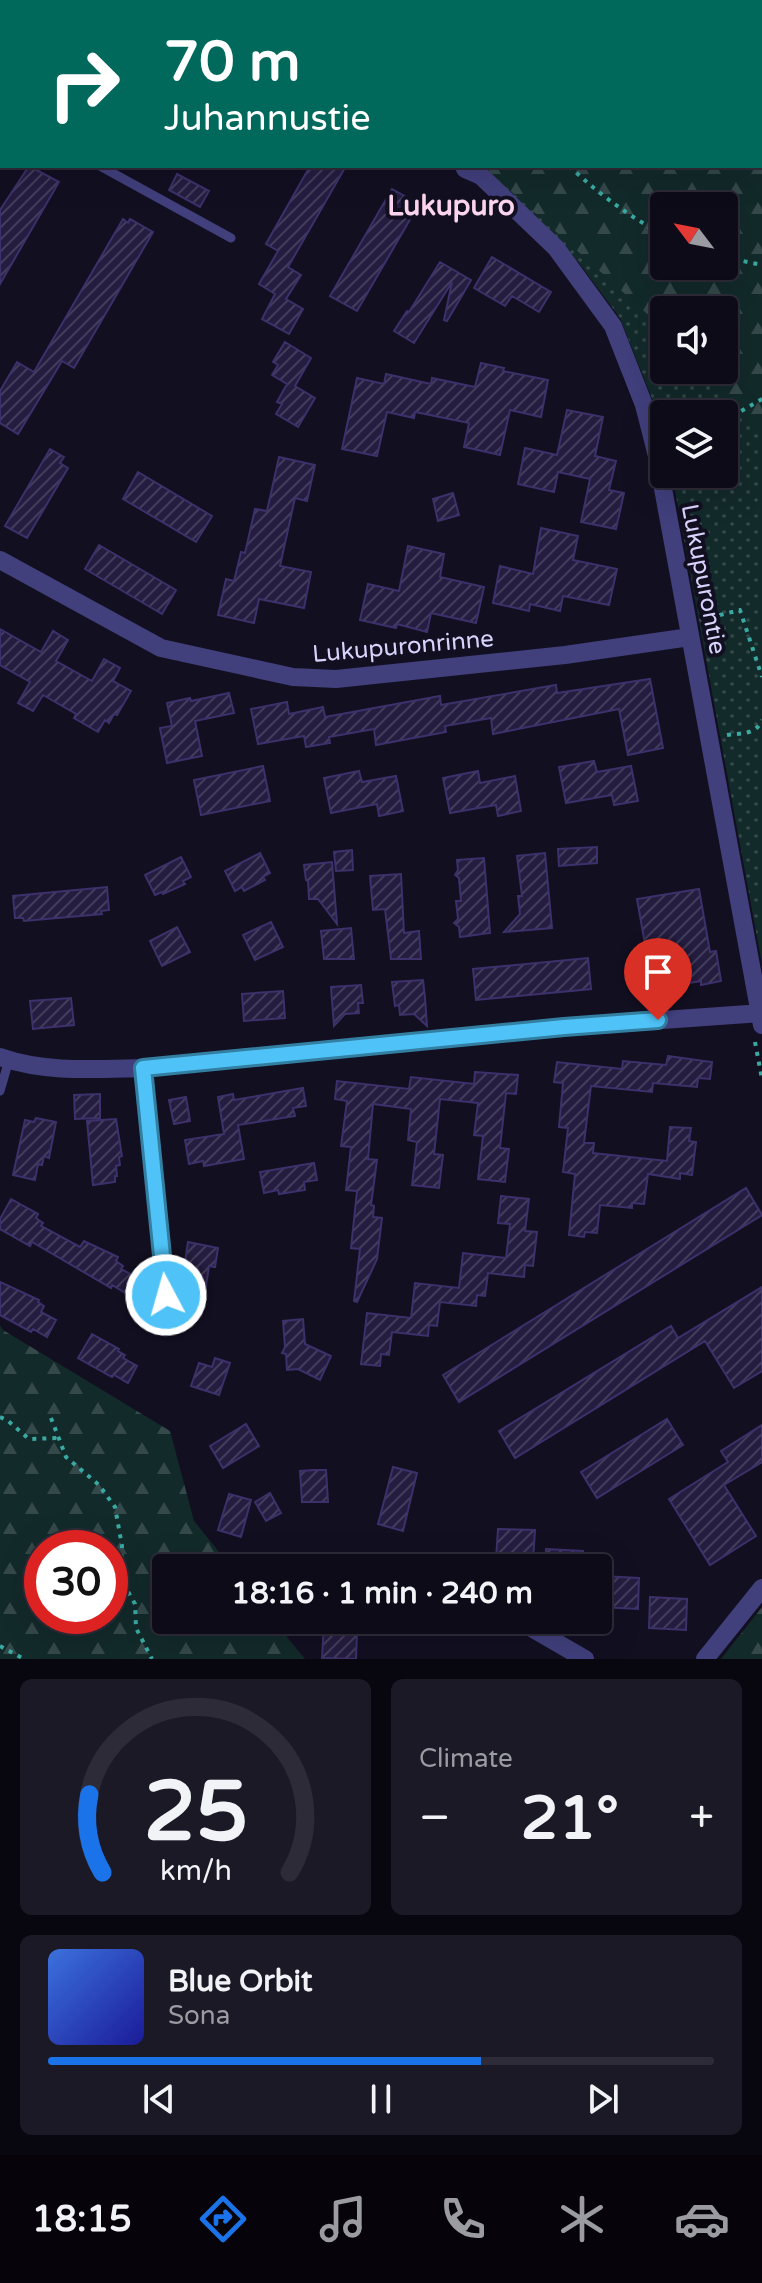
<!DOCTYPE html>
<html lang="en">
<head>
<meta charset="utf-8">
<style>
  :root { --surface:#0e0b19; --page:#1c1926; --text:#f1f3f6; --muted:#9b9ba2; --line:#2e2b38; --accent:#1a73e8 }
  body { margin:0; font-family:"Varela Round",sans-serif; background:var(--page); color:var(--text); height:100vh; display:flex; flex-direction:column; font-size:30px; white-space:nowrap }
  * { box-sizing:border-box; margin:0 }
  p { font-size:26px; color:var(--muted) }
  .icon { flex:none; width:44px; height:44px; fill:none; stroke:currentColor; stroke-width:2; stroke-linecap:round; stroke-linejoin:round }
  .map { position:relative; height:1659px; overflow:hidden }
  .panel { display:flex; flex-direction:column; gap:20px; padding:20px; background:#08060e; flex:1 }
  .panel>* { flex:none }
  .hud { position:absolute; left:0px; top:0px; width:762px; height:168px; box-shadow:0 8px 32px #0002,0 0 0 2px var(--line); background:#00695c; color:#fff; overflow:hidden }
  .needle { width:52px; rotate:302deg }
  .tools { position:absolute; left:650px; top:192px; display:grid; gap:16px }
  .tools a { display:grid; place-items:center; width:88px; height:88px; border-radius:8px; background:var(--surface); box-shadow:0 8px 32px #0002,0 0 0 2px var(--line); font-size:40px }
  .speed { position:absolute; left:24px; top:1530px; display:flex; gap:16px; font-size:40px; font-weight:700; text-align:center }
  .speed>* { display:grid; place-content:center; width:104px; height:104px; border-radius:50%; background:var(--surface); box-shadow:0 8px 32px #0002,0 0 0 2px var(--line); line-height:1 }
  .speed .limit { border:12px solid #d22; background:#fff; color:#111 }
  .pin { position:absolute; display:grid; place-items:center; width:68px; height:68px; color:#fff; margin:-82px -34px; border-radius:50% 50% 50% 0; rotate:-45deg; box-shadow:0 0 8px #0007 }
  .pin .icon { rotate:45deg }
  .me { position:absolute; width:88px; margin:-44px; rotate:354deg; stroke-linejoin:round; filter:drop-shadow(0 0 6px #0008) }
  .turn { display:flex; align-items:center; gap:28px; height:168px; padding:0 32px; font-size:36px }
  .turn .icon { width:104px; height:104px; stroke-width:2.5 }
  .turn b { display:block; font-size:56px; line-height:68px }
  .big { font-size:60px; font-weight:800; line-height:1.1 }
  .panel .widget { flex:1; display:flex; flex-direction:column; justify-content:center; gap:12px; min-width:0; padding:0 28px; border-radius:12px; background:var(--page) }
  .panel .dial { align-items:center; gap:0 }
  .dial svg { height:208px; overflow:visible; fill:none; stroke:var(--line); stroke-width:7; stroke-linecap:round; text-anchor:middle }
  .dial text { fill:var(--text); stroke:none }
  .song { display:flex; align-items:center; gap:24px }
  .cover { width:96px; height:96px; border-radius:12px; background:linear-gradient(135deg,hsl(220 70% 55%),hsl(240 70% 35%)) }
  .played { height:8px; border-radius:4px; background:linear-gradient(90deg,var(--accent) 65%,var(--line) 65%) }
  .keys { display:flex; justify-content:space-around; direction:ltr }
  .heat { display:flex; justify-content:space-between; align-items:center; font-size:44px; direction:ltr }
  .panel .tiles { flex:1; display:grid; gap:20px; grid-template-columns:1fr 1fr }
  .widget:last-child { grid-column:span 2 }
  .trip { position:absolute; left:152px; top:1554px; width:460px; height:80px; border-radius:8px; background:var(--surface); box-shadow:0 8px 32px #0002,0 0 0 2px var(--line); font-weight:800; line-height:80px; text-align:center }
  .menu { display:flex; height:128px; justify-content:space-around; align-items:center; background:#06040a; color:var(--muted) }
  .menu .icon { width:56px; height:56px }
  .menu .selected { color:var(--accent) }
  .menu b { font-size:36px; color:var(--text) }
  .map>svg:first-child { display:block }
  .grass { fill:url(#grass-dots); fill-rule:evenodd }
  .forest { fill:url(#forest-firs); fill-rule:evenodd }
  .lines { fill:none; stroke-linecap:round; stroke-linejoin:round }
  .stream { stroke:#0e1f3c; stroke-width:6 }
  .building { fill:url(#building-hatch); stroke:#3c316a; stroke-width:2 }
  .path { stroke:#39a9a2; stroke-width:4; stroke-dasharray:4 6; stroke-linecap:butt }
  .service { stroke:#413f7c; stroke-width:9 }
  .minor { stroke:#413f7c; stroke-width:18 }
  .route-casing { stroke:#337fa1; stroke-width:20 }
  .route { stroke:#4fc3f7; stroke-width:14 }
  .labels { text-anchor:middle; stroke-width:8; stroke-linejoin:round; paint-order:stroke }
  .street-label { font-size:24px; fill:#d8d3fb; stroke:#120f21 }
  .quarter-label { font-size:28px; font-weight:bold; fill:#fbd5ed; stroke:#120f21 }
</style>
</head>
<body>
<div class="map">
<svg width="762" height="1659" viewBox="0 0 762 1659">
  <defs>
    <pattern id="grass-dots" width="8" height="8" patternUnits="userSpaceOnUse" patternTransform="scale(2)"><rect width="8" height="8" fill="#132a2a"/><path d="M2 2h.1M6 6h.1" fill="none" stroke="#35484a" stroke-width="1.8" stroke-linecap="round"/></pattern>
    <pattern id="forest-firs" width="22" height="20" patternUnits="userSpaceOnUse" patternTransform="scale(2)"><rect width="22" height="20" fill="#132a2a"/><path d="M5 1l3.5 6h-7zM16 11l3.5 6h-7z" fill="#35484a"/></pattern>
    <pattern id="building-hatch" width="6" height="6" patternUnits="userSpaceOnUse" patternTransform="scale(2)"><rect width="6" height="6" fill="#241d40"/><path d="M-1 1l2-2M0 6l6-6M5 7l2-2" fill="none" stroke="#433d5c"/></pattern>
  </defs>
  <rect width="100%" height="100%" fill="#120f21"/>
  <path class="grass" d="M0,0h762v964l-90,-490h52v-60h-60v30l-11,-43 -33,-83 -41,-55 -96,-97h277v-164h-758v103h-2zM664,206h60v60h-60zM664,310h60v60h-60z"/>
  <path class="forest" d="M0,0h762v434l-59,-64h21v-60h-60v19l-181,-163h277v-164h-758v99l-2,4zM664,206h60v60h-60z
    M0,1325l3,5 167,101 24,90 38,47h-66v52h107l32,39h-305zM42,1548h68v68h-68z
    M762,1607v52h-41z"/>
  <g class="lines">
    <path class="stream" d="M593,0l4,2
      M0,8l2,-4
      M760,79l2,1"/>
  </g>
  <path class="building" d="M29,166l30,16 -59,102v-74z
    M310,166h36l-58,101 13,8 -15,24 17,10 -14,25 -27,-15 13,-25 -16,-10 19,-33 -12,-7z
    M177,174l32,17 -9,16 -31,-17z
    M392,189l27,15 -62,107 -27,-15z
    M123,219l5,4 2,-4 23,13 -79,136 -12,-7 -44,73 -18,-11v-32l17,-29 17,10z
    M492,257l59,35 -12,20 -27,-16 -7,10 -31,-18z
    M440,262l31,18 -24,41 -3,-1 8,-38 -38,61 -20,-12 13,-20 2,1z
    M285,342l26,16 -16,28 20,12 -17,29 -22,-13 6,-10 -5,-2 10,-18 -15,-9 6,-10 -5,-3z
    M481,363l23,5 -1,3 45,9 -7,37 -31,-7 -10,45 -36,-8 5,-24 -54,-11 -1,6 -27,-6 -10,44 -35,-7 15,-71 27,6 2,-10 45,10 1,-6 43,9z
    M567,410l36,7 -8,39 21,5 -7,29 15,3 -8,36 -35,-7 9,-43 -32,-7 -4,20 -36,-8 7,-36 32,7z
    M50,449l14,8 -4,6 8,5 -41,70 -22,-12z
    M279,457l36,8 -8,36 -12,-3 -15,68 31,6 -7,36 -45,-9 -5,24 -36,-8 8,-36 8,2 7,-29 4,1 10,-44 12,2z
    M138,472l74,44 -16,26 -73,-43z
    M453,493l6,22 -21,6 -5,-22z
    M541,528l37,8 -5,24 44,9 -8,36 -46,-9 -3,15 -30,-7 -1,7 -36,-8 7,-37 33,8z
    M99,545l77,45 -14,24 -77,-45z
    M408,546l36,8 -4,23 44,10 -8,36 -45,-10 -4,19 -30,-8 -1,4 -36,-8 8,-36 31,7z
    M0,629l41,23 12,-21 15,9 -12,21 36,20 12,-22 16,9 -7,13 18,10 -14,24 -3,-1 -5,9 -4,-3 -7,12 -24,-14 2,-4 -33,-19 -10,16 -15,-8 12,-21 -30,-17z
    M650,679l13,69 -35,7 -9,-46 -126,25 -2,-16 -46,8 1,6 -70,13 -2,-16 -45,8 1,6 -24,4 -2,-11 -46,8 -7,-35 36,-7 2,12 34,-7 2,10 115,-21 1,9 115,-20 1,8z
    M229,693l5,20 -39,8 7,35 -35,7 -7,-35 12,-2 -5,-23 23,-5 1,3z
    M594,761l3,11 34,-6 7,35 -24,4 -2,-10 -46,8 -7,-36z
    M263,766l7,35 -69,14 -7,-35z
    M359,771l3,11 34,-6 7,35 -24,5 -2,-12 -46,9 -7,-35z
    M478,771l2,12 35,-7 6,35 -23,5 -2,-11 -46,8 -7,-35z
    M597,847v16l-38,3 -1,-17z
    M352,850l1,20 -17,1 -2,-19z
    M260,853l10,20 -7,4 2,3 -21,11 -2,-4 -7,4 -10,-20z
    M545,853l7,75 -48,4 16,-18 -2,-18h4l-5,-40z
    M181,857l10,20 -8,4 2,3 -22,10 -1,-2 -7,3 -10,-20z
    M484,858l6,75 -30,4 -1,-10 -5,-4 4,-4 -2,-18h5l-2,-23 -4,-3 3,-5 -1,-10z
    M332,862l5,62 -19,-25h-9l-1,-18 -2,-1 -2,-15z
    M401,874l3,59 15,-2 2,28h-30l-6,-50 -12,1 -3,-34z
    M107,887l2,23 -8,1 1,3 -78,7 -1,-3h-8l-2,-22z
    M699,889l11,63 6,-1 5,30 -20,4v-4l-48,8 -16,-90z
    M271,922l12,25 -28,13 -12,-25z
    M177,927l13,25 -28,14 -12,-25z
    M351,928l3,31h-30l-3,-28z
    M588,958l3,31 -115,11 -3,-31z
    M423,980l2,18 2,28 -13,-12 -14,1 -1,-10 -4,1 -3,-24z
    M361,985l2,18h-5l1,10 -14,1 -11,12 -3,-39z
    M283,991l2,27 -41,3 -2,-27z
    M71,998l3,27 -41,4 -3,-28z
    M668,1056l44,6 -2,17 -12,-1 -1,9 -44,-4 -1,9 -61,-6 -7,57h10l-1,10 74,8 3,-34 21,1 -2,13 7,1 -4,33 -12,-2v6l-32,-5 -4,30 -12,-1v5l-32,-3 -3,28 -12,-1 -1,5 -15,-2 6,-61 -12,-2 5,-44 -9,-1 4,-44 -9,-1 3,-20 65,7 1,-8 43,4z
    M475,1072l43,3 -2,19 -10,-1 -6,55 9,1 -4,33 -27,-3 5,-43 -9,-1 4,-32 -38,-4 -6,55 9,1 -4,33 -27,-3 5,-43 -9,-2 3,-31 -38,-5 -5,55 9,1 -6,45 3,1 -1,11 9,1 -5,41 -20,43 -3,-1 6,-52 -9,-1 6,-57 -11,-1 5,-43 -10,-1 6,-45 -12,-2 2,-18 72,8 2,-12 63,7z
    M303,1088l3,18 -13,2 2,8 -57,9 6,34 -40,7 -1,-5 -14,3 -4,-24 39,-6 -6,-37 15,-3 1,6z
    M100,1094v24l-25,1 -1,-24z
    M186,1097l4,24 -16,3 -5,-24z
    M36,1118l20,4 -7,36 -5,-2 -2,9 -4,-1 -3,16 -22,-5 12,-55 9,2z
    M116,1119l6,37 -3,1 1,8 -4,1 1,10h-2v6l-22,3 -6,-64z
    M314,1163l3,17 -13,2 1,8 -26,4 -1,-4 -14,3 -4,-21z
    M746,1188l16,27 -303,187 -16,-27z
    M501,1196l28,3 -4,32 12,1 -4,34 -8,-1 -1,12 -36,-4 -3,23 -8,-1 -1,11 -36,-4 -3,24 -8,-1 -1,11 -36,-4 -3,23 -8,-1 -1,12 -19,-2 6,-51 44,5 4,-35 44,5 4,-35 43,5 4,-34 -12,-1z
    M11,1199l27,15 -2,4 7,5 -2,3 39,21 4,-6 34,16 -2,4 7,5 -2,3 15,8 -9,17 -15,-9 -1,3 -79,-46 -2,4 -30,-17v-10z
    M188,1242l30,6 -3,19 -6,-1 -3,20 -24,-4z
    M0,1282l39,18 -1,2 6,4 -3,6 15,8 -9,17 -14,-8 -2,3 -31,-17z
    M762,1287v84l-28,17 -29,-47 -190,117 -16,-27 172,-105 7,12z
    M303,1319l2,25 26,12 -11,24 -22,-11 -11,1 -1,-16 -4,-1 3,-6 -2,-26z
    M92,1334l27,15 -1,2 7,4 -2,3 14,8 -9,17 -14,-8 -2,2 -34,-19z
    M215,1358l15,5 -11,32 -28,-9 8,-23 13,4z
    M667,1419l16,26 -86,53 -16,-26z
    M246,1424l13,22 -36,22 -13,-22z
    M762,1425v37l-38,23 32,51 -46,29 -41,-66 59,-37 -7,-11z
    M393,1467l24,6 -14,58 -25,-7z
    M314,1470h12l2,32h-26l-2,-31z
    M270,1493l11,20 -15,8 -11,-19z
    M229,1494l22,6 -10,37 -23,-7z
    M498,1529l37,1 -2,31 -37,-2z
    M546,1549l37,2 -1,17h-37z
    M602,1576l37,2 -1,31 -38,-2z
    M650,1597l37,2 -1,31 -37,-2z
    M327,1620h27l-1,11 4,1 -1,27 -34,-1 2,-35h3z"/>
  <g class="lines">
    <path class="path" d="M383,0l3,2
      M487,0v2
      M498,0l5,2
      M641,0l4,2
      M760,60l2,1
      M760,142l2,2
      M0,160l2,-4
      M569,166c29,27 59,50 95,69
      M724,257l38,8
      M724,421l38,-22
      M707,629l5,-1 8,-13 20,-5 22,67
      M727,735c14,-2 29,0 35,-15
      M755,1042l7,37
      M0,1417l7,3 22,19 30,-1
      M51,1418l15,39 33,28 16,22 7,39 -2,31 15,27 1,24 16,31
      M0,1646l24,13"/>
    <path class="service" d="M61,0l4,2
      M0,135l2,-4
      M100,166l131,72
      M0,1091l9,-31"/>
    <path class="minor" d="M465,169l16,7 75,72 57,78 31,79 13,51 105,569
      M0,560l161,88 132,29 43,2 229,-24 125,-18
      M0,1057c45,16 95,12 143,11l421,-41 198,-14
      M143,1068l23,227 -8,20
      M512,1620l16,6 57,33
      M705,1659l57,-71"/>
  </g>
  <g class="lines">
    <g class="route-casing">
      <path id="route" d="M166,1295l-23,-227 421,-41 94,-7"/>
    </g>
    <use href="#route" class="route"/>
  </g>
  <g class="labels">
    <g class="street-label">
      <text transform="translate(704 579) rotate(79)" y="8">Lukupurontie</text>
      <text transform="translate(403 646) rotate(-5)" y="8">Lukupuronrinne</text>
    </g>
    <g class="quarter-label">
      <text x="451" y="215">Lukupuro</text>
    </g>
  </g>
</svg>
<div class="tools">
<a><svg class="needle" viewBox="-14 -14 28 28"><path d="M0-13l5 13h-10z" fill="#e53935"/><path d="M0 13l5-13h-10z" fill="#9b9ba2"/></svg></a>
<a><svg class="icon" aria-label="sound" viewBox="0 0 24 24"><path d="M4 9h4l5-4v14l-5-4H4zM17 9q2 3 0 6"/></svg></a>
<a><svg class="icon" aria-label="layers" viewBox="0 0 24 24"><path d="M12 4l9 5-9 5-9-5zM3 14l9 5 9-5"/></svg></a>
</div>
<div class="speed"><div class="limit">30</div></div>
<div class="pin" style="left:658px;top:1020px;background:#d93025"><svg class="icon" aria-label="arrive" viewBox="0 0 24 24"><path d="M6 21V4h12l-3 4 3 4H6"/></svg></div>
<svg class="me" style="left:166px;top:1295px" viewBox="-20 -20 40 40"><circle r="17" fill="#4fc3f7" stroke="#fff" stroke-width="3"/><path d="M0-11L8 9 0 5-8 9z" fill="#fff"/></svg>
<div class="trip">18:16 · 1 min · 240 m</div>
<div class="hud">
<div class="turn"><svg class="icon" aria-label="right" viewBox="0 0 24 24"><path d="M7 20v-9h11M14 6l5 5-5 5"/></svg><div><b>70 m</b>Juhannustie</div></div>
</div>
</div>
<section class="panel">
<div class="tiles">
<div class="widget dial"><svg viewBox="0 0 100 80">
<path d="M14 69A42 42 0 1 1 86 69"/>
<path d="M14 69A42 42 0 0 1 9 39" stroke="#1a73e8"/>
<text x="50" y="56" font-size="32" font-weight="700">25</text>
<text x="50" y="72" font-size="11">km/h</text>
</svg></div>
<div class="widget"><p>Climate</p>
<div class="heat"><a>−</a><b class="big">21°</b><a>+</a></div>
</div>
<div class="widget">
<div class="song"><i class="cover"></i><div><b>Blue Orbit</b><p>Sona</p></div></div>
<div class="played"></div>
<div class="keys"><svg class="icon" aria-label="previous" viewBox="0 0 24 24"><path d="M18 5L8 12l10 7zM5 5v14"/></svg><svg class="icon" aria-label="pause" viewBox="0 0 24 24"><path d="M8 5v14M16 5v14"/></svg><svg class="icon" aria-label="next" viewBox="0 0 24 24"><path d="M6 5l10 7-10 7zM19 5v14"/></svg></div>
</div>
</div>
</section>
<nav class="menu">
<b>18:15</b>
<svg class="icon selected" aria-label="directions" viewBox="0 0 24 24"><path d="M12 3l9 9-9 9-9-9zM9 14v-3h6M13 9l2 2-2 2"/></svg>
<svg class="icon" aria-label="music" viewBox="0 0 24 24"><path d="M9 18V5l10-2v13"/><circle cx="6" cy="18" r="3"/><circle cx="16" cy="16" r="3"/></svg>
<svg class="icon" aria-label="phone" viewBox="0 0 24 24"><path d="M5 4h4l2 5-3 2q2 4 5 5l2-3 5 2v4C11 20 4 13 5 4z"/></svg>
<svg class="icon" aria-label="climate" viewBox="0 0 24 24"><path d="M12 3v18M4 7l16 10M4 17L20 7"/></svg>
<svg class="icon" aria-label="car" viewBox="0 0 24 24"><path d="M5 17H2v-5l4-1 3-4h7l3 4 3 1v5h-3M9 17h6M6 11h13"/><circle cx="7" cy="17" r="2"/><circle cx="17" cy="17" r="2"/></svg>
</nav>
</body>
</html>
